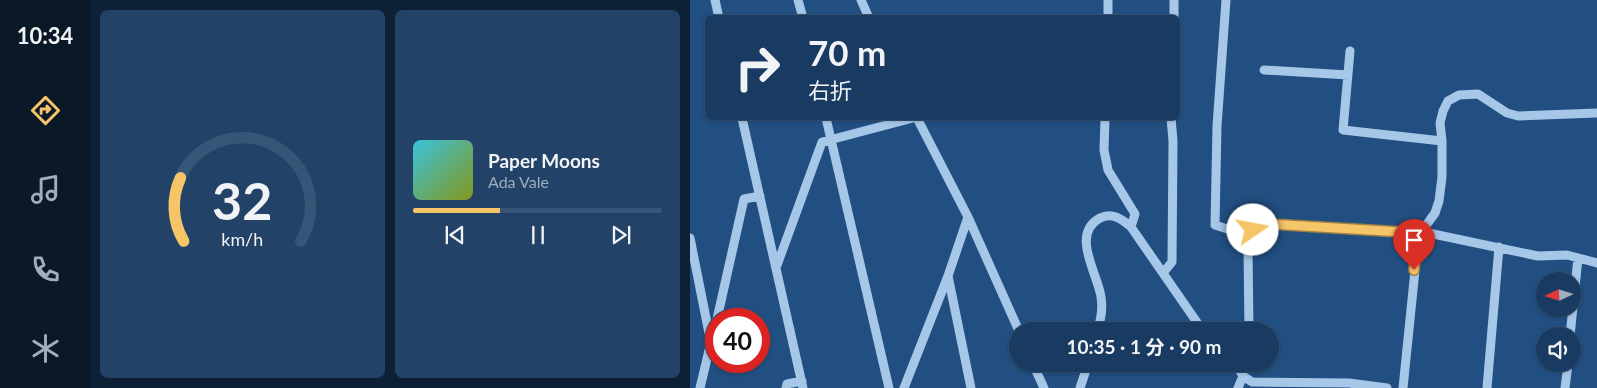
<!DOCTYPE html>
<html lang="ja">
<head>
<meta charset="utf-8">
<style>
  :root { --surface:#193b61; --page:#224267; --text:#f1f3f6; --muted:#9fadbd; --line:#375576; --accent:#f5c568 }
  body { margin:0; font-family:Lato,"Noto Sans JP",sans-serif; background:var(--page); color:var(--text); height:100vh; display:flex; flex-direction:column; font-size:19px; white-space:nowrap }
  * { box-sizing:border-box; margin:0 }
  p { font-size:16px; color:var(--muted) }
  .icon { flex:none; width:28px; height:28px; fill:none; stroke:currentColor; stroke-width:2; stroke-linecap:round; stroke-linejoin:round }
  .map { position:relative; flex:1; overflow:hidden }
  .details { display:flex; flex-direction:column; gap:10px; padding:10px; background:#0e2035; width:600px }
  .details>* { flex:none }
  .hud { position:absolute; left:15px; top:15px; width:475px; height:105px; border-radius:8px; box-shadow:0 1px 4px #0004,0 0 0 1px var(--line); background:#193b61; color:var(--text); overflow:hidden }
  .needle { width:32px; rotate:266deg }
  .fabs { position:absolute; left:846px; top:272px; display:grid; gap:10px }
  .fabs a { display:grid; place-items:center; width:45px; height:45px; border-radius:50%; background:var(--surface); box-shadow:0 1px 4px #0004,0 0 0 1px var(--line); font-size:25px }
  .speed { position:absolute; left:15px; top:308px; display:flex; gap:10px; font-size:25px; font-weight:700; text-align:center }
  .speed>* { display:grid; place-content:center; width:65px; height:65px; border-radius:50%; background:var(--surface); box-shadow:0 1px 4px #0004,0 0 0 1px var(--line); line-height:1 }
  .speed .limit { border:8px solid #d22; background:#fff; color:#111 }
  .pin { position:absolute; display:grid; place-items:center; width:42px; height:42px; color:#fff; margin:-51px -21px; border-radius:50% 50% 50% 0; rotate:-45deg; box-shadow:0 0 5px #0007 }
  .pin .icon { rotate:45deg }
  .me { position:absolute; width:55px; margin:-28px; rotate:78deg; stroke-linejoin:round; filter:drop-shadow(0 0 4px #0008) }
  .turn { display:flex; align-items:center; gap:18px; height:105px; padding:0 20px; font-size:22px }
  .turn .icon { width:65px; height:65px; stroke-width:2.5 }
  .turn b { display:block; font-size:35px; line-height:42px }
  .details .card { flex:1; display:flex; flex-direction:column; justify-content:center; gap:8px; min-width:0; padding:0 18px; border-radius:8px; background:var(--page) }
  .details .dial { align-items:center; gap:0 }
  .dial svg { height:130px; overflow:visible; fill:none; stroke:var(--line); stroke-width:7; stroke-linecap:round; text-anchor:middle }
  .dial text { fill:var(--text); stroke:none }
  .song { display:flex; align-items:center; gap:15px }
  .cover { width:60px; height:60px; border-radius:8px; background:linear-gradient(135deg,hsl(190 70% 55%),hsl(70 70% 35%)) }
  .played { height:5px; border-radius:2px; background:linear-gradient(90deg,var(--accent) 35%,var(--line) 35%) }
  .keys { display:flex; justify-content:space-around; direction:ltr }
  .details .tiles { flex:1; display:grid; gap:10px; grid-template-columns:repeat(2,1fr) }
  .trip { position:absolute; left:319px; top:322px; width:270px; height:50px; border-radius:25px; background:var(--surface); box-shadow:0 1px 4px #0004,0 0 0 1px var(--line); font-weight:700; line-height:50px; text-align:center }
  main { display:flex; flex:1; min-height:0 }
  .dock { display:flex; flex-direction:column; width:90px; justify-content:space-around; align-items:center; background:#0a1827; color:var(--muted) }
  .dock .icon { width:35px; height:35px }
  .dock .on { color:var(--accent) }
  .dock b { font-size:22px; color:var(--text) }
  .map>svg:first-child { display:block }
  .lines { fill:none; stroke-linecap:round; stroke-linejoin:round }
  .minor { stroke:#a7c7e8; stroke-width:9 }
  .route-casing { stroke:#9f8044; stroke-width:12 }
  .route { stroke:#f5c568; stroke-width:9 }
</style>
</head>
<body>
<main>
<nav class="dock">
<b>10:34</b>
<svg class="icon on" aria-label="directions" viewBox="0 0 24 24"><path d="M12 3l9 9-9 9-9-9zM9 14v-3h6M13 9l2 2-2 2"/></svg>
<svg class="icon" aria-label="music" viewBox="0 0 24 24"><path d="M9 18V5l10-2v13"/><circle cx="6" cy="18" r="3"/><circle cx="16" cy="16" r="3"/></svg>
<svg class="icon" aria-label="phone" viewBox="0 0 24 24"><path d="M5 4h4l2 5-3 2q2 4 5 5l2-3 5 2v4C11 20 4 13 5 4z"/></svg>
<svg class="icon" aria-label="climate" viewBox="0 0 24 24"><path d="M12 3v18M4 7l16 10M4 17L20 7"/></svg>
</nav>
<section class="details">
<div class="tiles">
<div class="card dial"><svg viewBox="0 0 100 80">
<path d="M14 69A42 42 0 1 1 86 69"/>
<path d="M14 69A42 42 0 0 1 12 30" stroke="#f5c568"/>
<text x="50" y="56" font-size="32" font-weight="700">32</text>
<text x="50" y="72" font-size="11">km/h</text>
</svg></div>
<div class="card">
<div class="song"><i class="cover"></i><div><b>Paper Moons</b><p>Ada Vale</p></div></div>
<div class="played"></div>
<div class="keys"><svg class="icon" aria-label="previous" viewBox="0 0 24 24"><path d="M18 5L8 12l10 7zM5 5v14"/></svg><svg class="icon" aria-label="pause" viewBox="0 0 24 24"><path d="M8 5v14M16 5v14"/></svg><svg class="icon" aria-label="next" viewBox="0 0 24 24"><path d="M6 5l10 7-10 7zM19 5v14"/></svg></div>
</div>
</div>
</section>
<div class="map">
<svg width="907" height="388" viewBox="0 0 907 388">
  <rect width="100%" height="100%" fill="#214f81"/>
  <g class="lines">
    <path class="minor" d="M25,0l4,18
      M108,0l5,18
      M171,0l8,18
      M536,0l-9,126 -2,99 34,11
      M418,18v-18
      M484,18v-18
      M660,51l-7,79 99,11
      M574,70l84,5
      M52,118l61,270
      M136,118l63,270
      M227,118l51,99 51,114
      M415,118l-1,32 4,20 27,44 -4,13
      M0,238l21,105
      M86,268l46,-126 91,-24
      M473,273l9,-11 1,-121 -2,-23
      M258,276l23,112
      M27,319l27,-120 16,-3
      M407,331c4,-11 6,-22 4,-34 -3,-23 -31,-63 -1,-79 12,-6 22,1 31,9l72,104
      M559,331l-1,-83c2,-16 4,-22 21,-24l133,8 17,-1 8,-7 8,-11 4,-12 3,-24v-36l-2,-18 3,-12 5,-10 11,-6 19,-1 29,19 11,3 79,-3
      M880,336l8,-78
      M343,364l11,24
      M546,364l7,12 9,6 97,1 38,5
      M10,388l16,-67
      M96,388l1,-4 15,-3
      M214,388l44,-112 20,-59
      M390,388l8,-24
      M548,388l5,-12
      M713,388l16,-157 119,25 29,-1 30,8
      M797,388l12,-141
      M875,388l3,-24"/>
  </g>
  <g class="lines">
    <g class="route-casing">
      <path id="route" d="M563,230l7,-4 9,-2 133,8 16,-2 -4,40"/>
    </g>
    <use href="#route" class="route"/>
  </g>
</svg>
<div class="fabs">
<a><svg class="needle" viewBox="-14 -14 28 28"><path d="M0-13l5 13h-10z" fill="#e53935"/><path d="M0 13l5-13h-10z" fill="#9fadbd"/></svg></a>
<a><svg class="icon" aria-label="sound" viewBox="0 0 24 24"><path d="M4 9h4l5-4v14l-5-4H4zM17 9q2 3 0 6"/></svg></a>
</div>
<div class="speed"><div class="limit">40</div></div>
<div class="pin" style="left:724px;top:270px;background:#d93025"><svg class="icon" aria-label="arrive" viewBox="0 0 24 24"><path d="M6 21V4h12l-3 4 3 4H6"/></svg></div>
<svg class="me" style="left:563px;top:230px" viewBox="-20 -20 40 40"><circle r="19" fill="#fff"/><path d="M0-13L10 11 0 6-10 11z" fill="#f5c568"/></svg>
<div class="trip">10:35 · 1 分 · 90 m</div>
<div class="hud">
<div class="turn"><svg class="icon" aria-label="right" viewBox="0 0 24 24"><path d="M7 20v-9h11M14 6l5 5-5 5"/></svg><div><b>70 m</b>右折</div></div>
</div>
</div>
</main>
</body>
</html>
